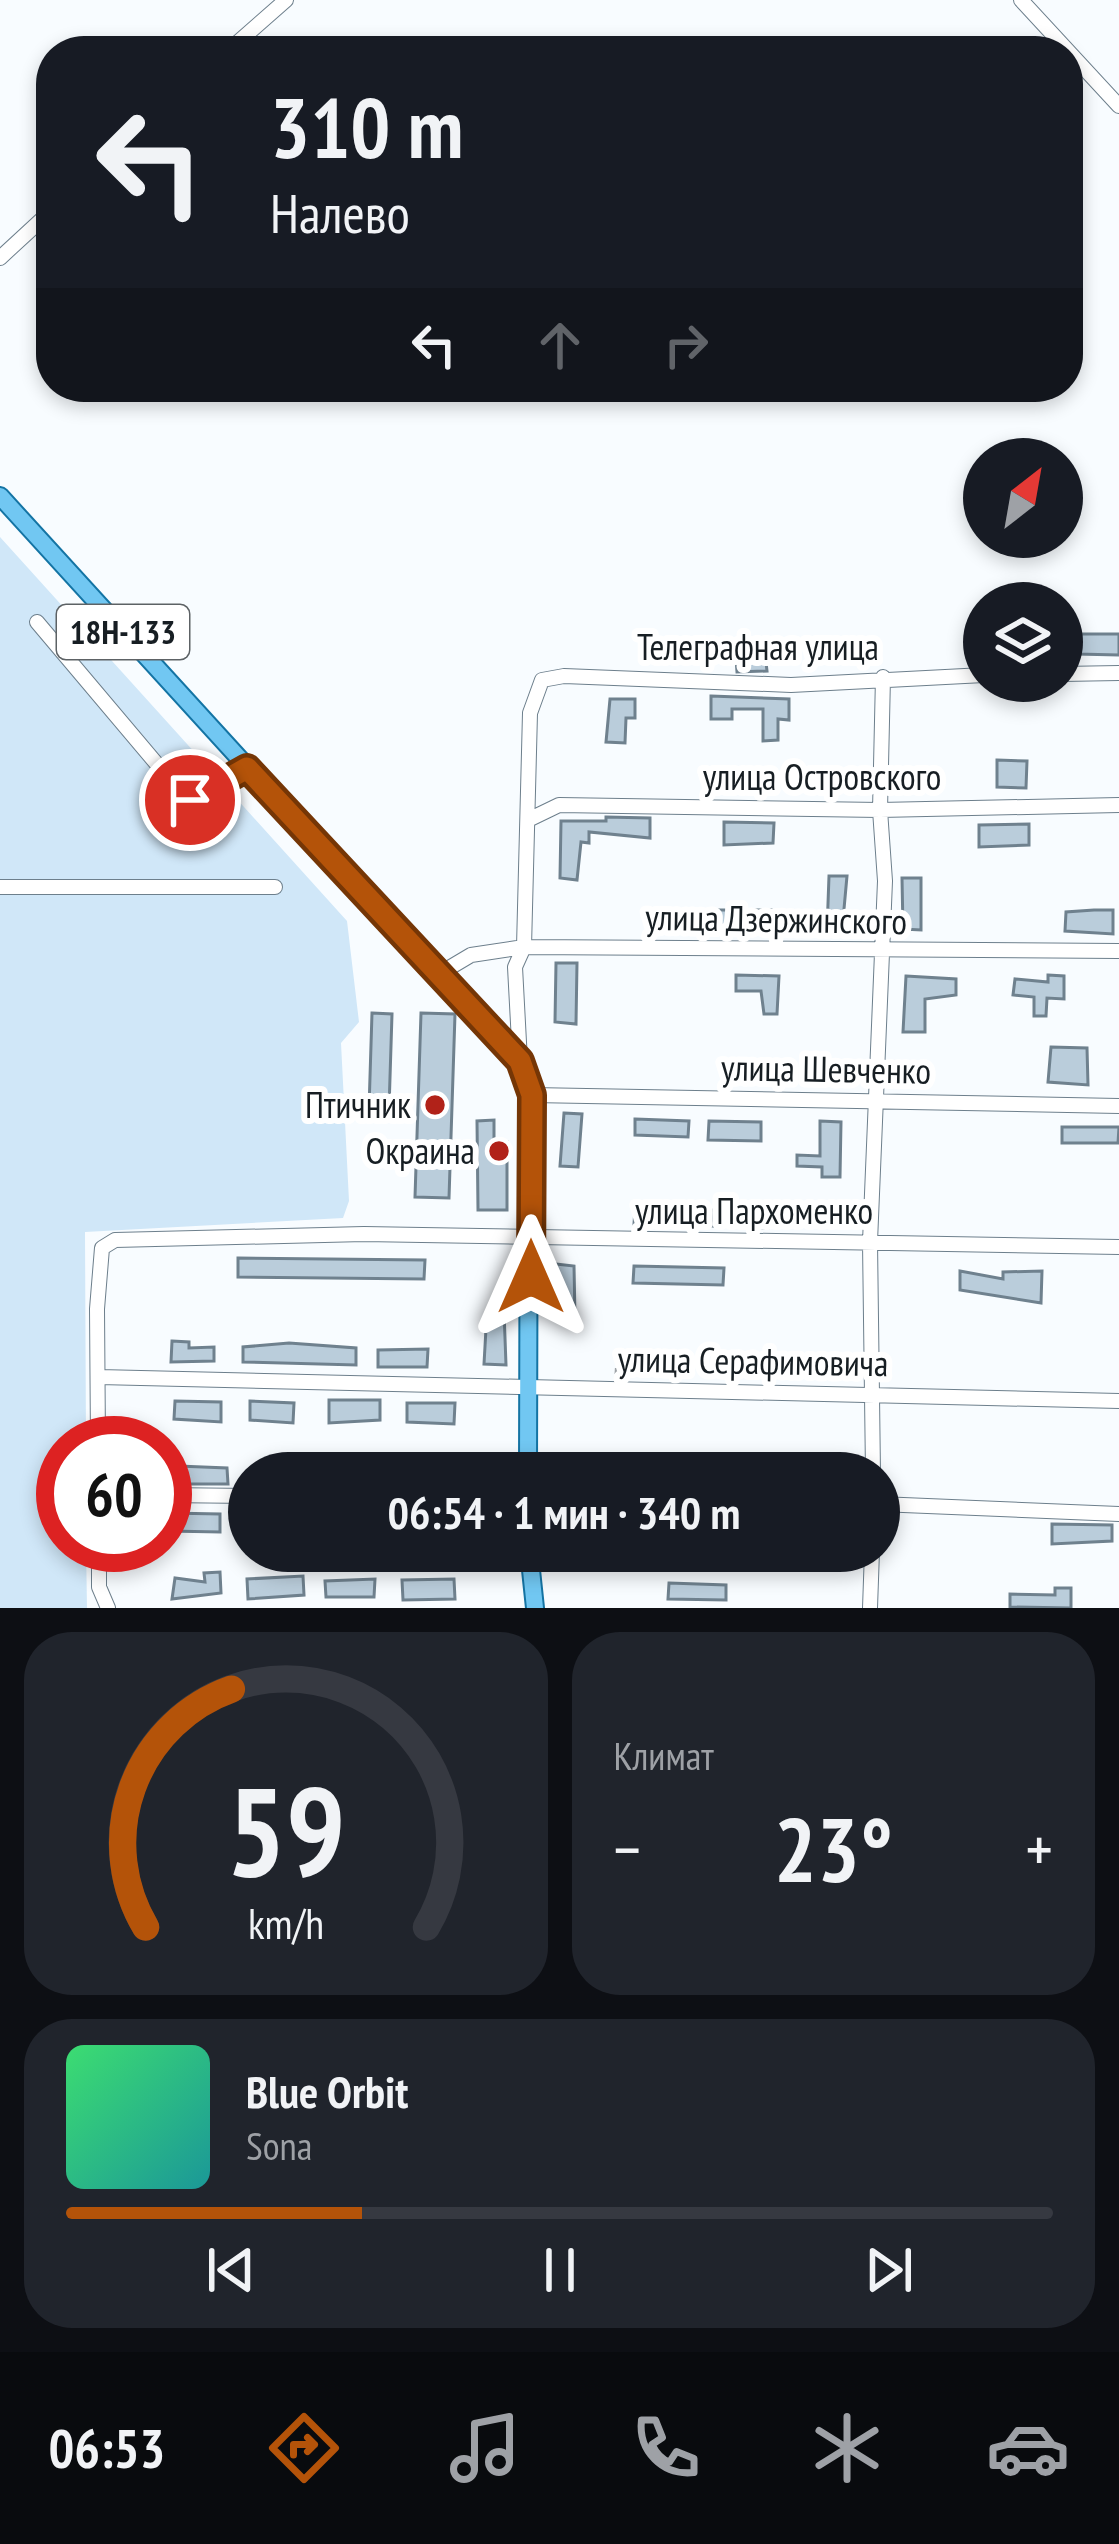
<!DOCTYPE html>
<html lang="ru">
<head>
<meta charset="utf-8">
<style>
  :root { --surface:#171b24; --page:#20242c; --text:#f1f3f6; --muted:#9ea1a6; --line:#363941; --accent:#b45309 }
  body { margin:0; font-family:"PT Sans Narrow",sans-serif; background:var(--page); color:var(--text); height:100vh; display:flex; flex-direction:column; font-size:45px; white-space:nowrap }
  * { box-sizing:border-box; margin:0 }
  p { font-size:39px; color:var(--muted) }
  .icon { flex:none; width:66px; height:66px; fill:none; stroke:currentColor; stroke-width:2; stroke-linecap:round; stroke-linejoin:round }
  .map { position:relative; height:1608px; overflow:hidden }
  .drawer { display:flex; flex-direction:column; gap:24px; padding:24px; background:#0d0f14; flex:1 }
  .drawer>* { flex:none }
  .top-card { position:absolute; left:36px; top:36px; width:1047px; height:366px; border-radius:48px; box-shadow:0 6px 18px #0003; background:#171b24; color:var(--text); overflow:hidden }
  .needle { width:78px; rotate:31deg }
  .fabs { position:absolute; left:963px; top:438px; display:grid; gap:24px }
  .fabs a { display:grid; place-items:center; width:120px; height:120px; border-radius:50%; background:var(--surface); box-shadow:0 6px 18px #0003; font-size:60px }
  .speed { position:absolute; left:36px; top:1416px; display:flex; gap:24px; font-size:60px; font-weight:700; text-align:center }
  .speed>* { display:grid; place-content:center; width:156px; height:156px; border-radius:50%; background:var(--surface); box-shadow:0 6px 18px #0003; line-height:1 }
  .speed .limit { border:18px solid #d22; background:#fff; color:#111 }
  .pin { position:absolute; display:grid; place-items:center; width:102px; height:102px; color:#fff; margin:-51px; border:6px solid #fff; border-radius:50%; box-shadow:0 3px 12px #0007 }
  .me { position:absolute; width:132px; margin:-66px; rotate:0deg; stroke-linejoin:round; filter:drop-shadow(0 0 9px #0008) }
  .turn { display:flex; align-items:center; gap:42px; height:252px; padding:0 36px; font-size:54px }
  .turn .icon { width:156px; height:156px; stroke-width:2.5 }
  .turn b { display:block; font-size:84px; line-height:102px }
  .lanes { display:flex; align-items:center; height:114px; padding:0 36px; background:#0003; justify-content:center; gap:60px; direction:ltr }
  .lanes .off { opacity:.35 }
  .big { font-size:90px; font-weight:700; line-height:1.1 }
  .drawer .tile { flex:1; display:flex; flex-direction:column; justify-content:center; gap:18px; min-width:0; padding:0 42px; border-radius:48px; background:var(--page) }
  .drawer .dial { align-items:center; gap:0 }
  .dial svg { height:312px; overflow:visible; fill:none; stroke:var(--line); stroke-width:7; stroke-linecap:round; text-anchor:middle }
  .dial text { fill:var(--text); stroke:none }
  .song { display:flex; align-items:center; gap:36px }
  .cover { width:144px; height:144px; border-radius:18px; background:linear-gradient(135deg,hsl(140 70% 55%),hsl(180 70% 35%)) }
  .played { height:12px; border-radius:6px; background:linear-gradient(90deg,var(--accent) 30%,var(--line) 30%) }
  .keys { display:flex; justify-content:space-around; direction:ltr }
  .heat { display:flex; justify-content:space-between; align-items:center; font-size:66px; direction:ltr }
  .drawer .tiles { flex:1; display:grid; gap:24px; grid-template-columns:1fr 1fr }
  .tile:last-child { grid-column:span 2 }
  .trip { position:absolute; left:228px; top:1452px; width:672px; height:120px; border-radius:60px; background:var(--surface); box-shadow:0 6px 18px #0003; font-weight:700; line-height:120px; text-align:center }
  .tabs { display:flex; height:192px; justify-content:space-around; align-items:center; background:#090b0e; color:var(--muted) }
  .tabs .icon { width:84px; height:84px }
  .tabs .active { color:var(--accent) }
  .tabs b { font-size:54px; color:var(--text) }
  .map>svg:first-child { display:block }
  .green { fill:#d0e7f8 }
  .building { fill:#bacddb; stroke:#6f818e; stroke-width:3 }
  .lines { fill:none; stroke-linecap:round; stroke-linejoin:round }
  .minor-casing { stroke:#6d7f8c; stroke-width:16 }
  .major-casing { stroke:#1474a4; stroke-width:20 }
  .path { stroke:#9da2a6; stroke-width:3; stroke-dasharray:6 9; stroke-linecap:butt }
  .minor { stroke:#fff; stroke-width:14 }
  .major { stroke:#71c7f2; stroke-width:16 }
  .route-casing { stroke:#753606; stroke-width:30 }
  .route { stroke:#b45309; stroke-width:21 }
  .poi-dot { fill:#b12219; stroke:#fff; stroke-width:4.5 }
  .labels { text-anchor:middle; stroke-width:12; stroke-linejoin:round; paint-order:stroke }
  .shield { fill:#fff; stroke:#5d6265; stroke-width:3 }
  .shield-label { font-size:33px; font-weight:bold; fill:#171e23 }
  .street-label { font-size:36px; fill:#171e23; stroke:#fff }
  .poi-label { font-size:36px; fill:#171e23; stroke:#fff; text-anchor:end }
</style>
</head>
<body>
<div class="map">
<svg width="1119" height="1608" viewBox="0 0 1119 1608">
  <rect width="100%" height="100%" fill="#f8fcff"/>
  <path class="green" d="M0,537l347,384 12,101 -18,21 8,158 -6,17 -258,14 1,211h-23v102h23l1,63h-87z"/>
  <path class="building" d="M1077,634h42v21l-42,-1z
    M764,644l3,27 -30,1 -2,-26z
    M711,696l78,3v21l-11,-1v21l-15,1v-32h-31v10h-21z
    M610,699h25v19h-9l-1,25 -19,-1z
    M997,760l30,1 -1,27 -29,-1z
    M606,817l44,1v20l-61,-6v11l-8,-1 -4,38 -17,-2 1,-57h45z
    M724,822l50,1 -1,20 -49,2z
    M1029,824v21l-50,2v-22z
    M829,876h18l-5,55h-15z
    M902,878h19v52l-18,-1z
    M718,910h53l-1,22 -52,-3z
    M1094,910h19v24l-48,-3 1,-19z
    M556,963h21l-1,61 -21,-2z
    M736,975l43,1 -2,38h-13l-3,-23h-25z
    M1048,975l16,1v23l-17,-1 -1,18h-12v-19l-21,-2 2,-16 33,3z
    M906,976l50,3v16l-31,4v33h-22z
    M372,1013l20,1 -3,95h-20z
    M421,1013l34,1 -6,184 -34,-1z
    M1051,1047l36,1 1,37 -40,-3z
    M732,1061l43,4 -1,17 -44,-3z
    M564,1113l18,1 -4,53 -18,-1z
    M635,1119l54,2 -1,16 -53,-2z
    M494,1120v22h13v68h-29l-1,-89z
    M709,1121l52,1v19l-53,-1z
    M820,1121l21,1 -1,55h-18v-10l-25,-1v-11l23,1z
    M1062,1127h57l-1,16h-56z
    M668,1206l18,1v17h-52l1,-16z
    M711,1210l57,4v14l-56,-2z
    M238,1258l187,2 -1,19 -186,-2z
    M556,1264l18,2 1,52 -18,-1z
    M634,1266l90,2 -1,17 -90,-2z
    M960,1271l43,8v-7l39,-1 -1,32 -81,-13z
    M487,1311h17l2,54 -22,-1z
    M172,1341l17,1v6l25,-1v14l-43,1z
    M289,1343l67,5v17l-113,-3v-15z
    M428,1349l-1,18h-49v-17z
    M329,1400h51v20l-51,3z
    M175,1401l46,1v20l-47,-3z
    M250,1401l44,2 -1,20 -43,-3z
    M407,1403h48l-1,21 -47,-2z
    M178,1466l49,2 1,16h-50z
    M168,1513l52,1v18l-52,-1z
    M1052,1524l60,1v16l-60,3z
    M220,1572l1,21 -49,6 3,-21 30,4 -1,-9z
    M303,1576l1,19 -56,4 -1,-20z
    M375,1579l-1,18h-48l-1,-16z
    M454,1579l1,20 -52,1 -1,-20z
    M669,1583l57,2v15l-58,-1z
    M1055,1588h16v20l-61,-1v-13l45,1z"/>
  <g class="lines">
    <g class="minor-casing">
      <path id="minor" d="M1021,0l98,106
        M228,51l58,-51
        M0,258l51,-47
        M37,622l135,160
        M1062,674l57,-1
        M190,800l57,-32
        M528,820l31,-15 321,5 239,-5
        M0,887h275
        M439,974l32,-19 53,-8 595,4
        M520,1061l-5,-94 9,-20 6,-234 12,-33 22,-4 227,9 193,-10
        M532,1095l587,11
        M99,1377l1020,24
        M98,1443l-1,-134 5,-61 13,-8 249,-6 755,13
        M873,1473l-3,-231 15,-361 -5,-71 3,-133
        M165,1495l84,1
        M879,1504l240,10
        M99,1545v42l9,21
        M870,1608l2,-57"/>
    </g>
    <g class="major-casing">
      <path id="major" d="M0,496l529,580 -1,397
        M529,1551l6,57"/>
    </g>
    <path class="path" d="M616,1374l1,-15h12"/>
    <use href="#minor" class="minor"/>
    <use href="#major" class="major"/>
  </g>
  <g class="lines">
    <g class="route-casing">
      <path id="route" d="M190,800l57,-32 273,293 12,34 -1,182"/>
    </g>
    <use href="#route" class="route"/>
  </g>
  <g class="poi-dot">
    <circle cx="435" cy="1105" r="12"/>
    <circle cx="499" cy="1151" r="12"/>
  </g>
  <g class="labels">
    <rect class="shield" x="57" y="605" width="132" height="54" rx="9"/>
    <g class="shield-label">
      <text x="123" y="644">18Н-133</text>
    </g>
    <g class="street-label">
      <text x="758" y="660">Телеграфная улица</text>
      <text x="822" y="790">улица Островского</text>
      <text transform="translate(776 919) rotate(1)" y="13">улица Дзержинского</text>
      <text transform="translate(826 1069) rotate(1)" y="13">улица Шевченко</text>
      <text x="754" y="1224">улица Пархоменко</text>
      <text transform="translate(753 1361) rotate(1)" y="13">улица Серафимовича</text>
    </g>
    <g class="poi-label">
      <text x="411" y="1118">Птичник</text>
      <text x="475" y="1164">Окраина</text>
    </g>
  </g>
</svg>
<div class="fabs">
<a><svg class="needle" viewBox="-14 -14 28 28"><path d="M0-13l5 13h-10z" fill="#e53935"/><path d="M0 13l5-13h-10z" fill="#9ea1a6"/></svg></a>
<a><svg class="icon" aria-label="layers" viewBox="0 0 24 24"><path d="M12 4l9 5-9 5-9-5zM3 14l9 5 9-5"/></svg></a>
</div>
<div class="speed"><div class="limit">60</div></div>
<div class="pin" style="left:190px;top:800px;background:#d93025"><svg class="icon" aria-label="arrive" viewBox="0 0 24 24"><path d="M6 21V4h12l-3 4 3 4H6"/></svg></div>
<svg class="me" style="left:531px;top:1277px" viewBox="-20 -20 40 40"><path d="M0-17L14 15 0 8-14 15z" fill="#b45309" stroke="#fff" stroke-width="4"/></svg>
<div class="trip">06:54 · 1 мин · 340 m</div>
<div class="top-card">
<div class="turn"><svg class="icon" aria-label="left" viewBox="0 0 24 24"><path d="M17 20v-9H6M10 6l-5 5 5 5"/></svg><div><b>310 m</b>Налево</div></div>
<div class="lanes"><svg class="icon" aria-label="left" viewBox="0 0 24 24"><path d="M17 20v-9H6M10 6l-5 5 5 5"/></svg><svg class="icon off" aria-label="ahead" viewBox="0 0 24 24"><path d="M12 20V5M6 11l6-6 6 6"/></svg><svg class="icon off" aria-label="right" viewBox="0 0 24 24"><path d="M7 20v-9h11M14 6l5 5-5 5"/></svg></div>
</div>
</div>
<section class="drawer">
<div class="tiles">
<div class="tile dial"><svg viewBox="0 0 100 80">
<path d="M14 69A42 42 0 1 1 86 69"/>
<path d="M14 69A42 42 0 0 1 36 8" stroke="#b45309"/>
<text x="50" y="56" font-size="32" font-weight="700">59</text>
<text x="50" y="72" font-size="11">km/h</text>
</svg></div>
<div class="tile"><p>Климат</p>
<div class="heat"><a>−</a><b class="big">23°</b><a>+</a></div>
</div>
<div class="tile">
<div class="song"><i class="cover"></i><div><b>Blue Orbit</b><p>Sona</p></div></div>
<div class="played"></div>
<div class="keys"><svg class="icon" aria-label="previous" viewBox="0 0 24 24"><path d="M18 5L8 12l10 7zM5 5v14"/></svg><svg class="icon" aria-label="pause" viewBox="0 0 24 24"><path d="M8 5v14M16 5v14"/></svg><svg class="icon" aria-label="next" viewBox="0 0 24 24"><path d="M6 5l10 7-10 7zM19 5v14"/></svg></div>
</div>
</div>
</section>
<nav class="tabs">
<b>06:53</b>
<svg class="icon active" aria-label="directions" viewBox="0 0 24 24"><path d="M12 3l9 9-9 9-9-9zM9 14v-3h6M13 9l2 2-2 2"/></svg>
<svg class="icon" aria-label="music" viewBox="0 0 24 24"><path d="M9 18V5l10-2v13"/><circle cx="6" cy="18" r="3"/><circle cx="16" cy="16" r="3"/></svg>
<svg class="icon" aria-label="phone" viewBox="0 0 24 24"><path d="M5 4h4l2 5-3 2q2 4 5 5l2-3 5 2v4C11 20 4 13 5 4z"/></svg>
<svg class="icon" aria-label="climate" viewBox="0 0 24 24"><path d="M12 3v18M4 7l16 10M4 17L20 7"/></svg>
<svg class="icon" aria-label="car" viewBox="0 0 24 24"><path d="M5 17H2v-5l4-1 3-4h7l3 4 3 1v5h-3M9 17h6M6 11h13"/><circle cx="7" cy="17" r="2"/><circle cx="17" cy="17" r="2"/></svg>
</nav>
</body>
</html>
